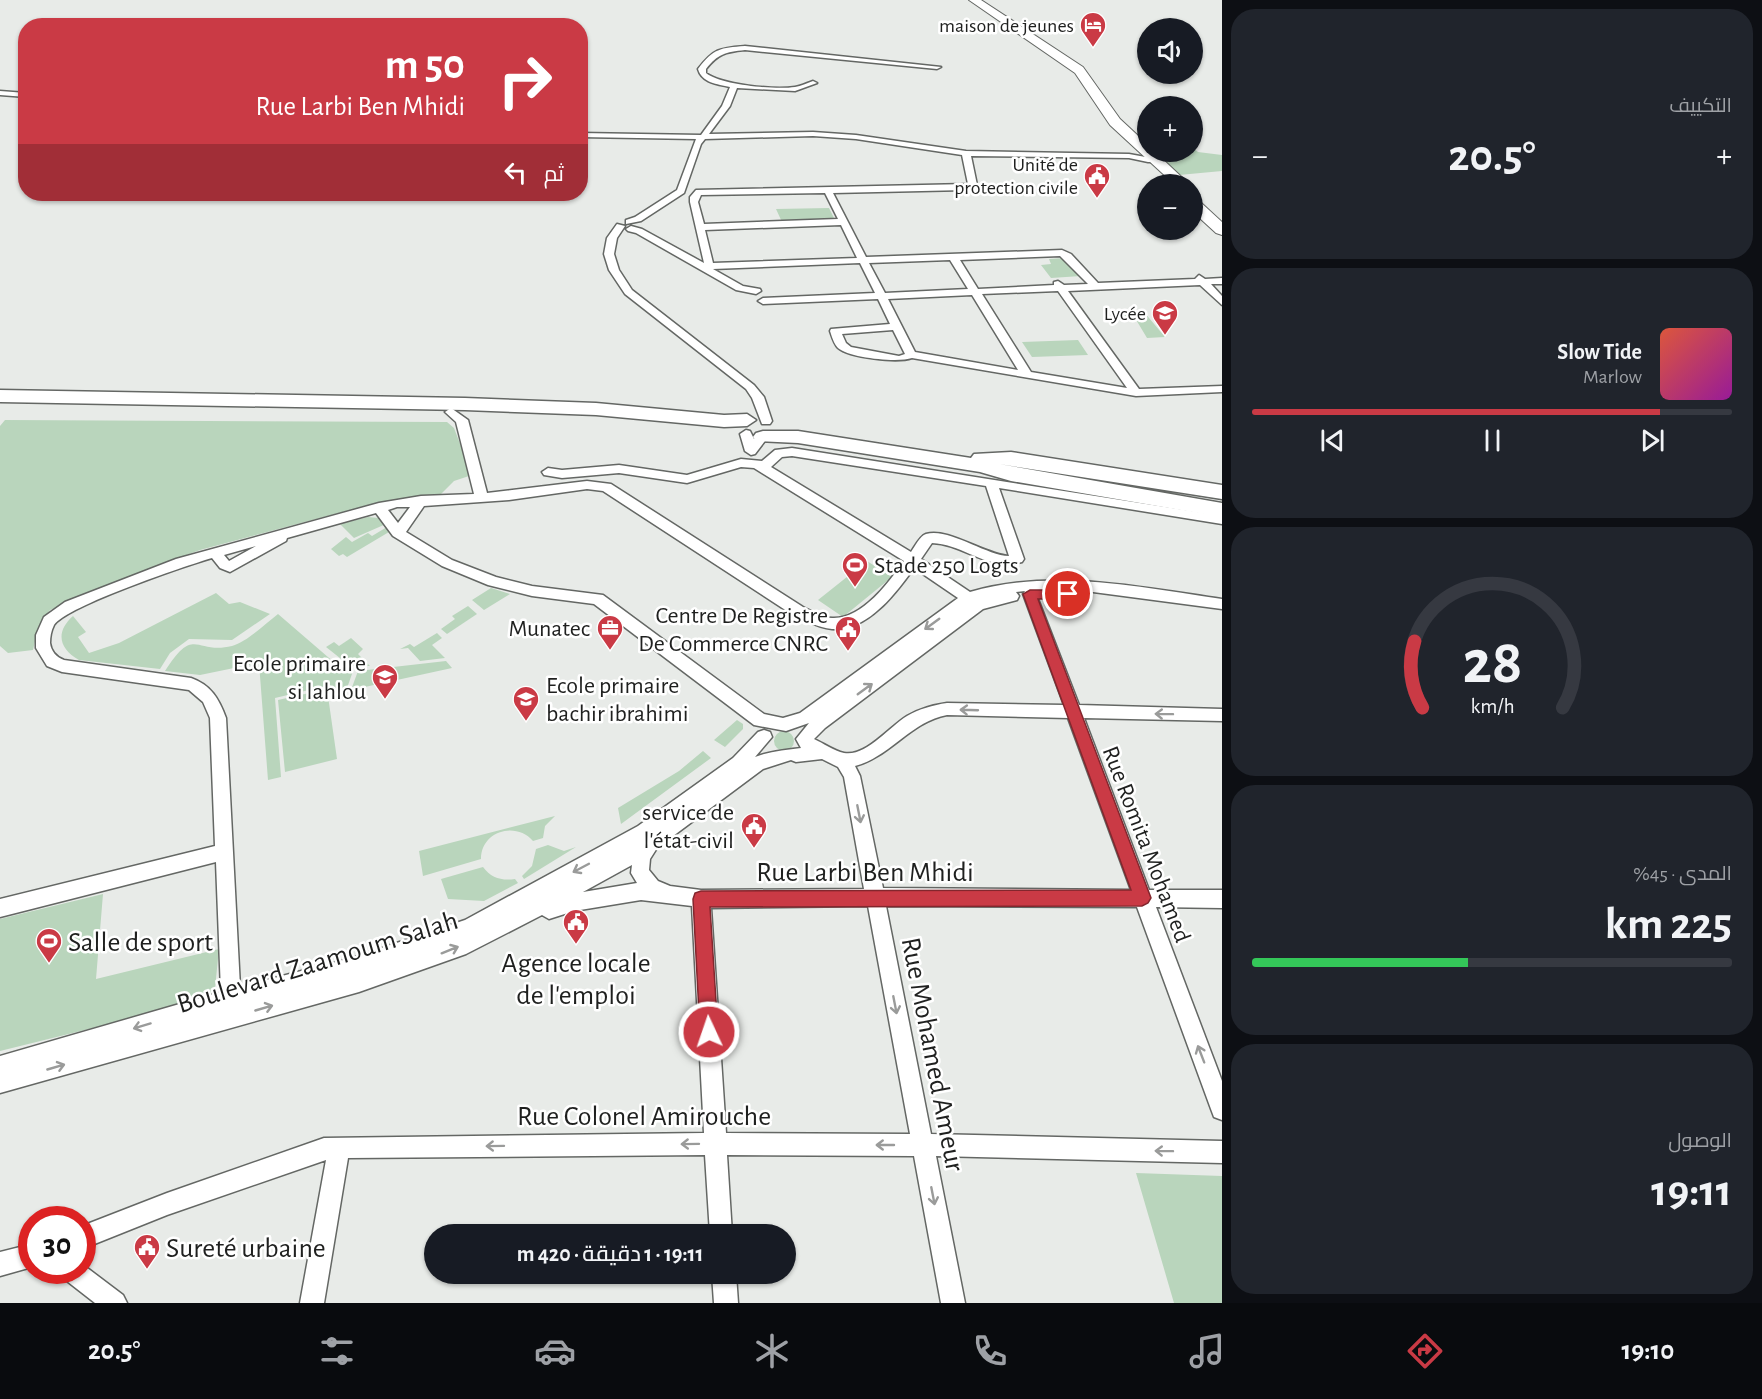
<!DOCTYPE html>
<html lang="ar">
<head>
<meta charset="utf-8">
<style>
  :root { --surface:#171b24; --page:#20242c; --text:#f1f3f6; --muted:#9ea1a6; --line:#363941; --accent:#ca3a45 }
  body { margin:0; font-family:"Alegreya Sans",Cairo,sans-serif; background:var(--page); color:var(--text); direction:rtl; height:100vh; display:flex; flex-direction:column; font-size:22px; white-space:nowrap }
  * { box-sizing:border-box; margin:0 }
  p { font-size:20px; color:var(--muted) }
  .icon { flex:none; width:33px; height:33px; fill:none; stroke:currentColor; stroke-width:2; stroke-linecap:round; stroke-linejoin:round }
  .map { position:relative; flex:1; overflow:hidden; direction:ltr }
  .details { display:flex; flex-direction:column; gap:9px; padding:9px; background:#0d0f14; width:540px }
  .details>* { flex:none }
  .banner { position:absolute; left:18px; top:18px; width:570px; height:183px; border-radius:24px; box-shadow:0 2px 4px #0004; direction:rtl; background:#ca3a45; color:#fff; overflow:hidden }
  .tools { position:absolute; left:1137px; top:18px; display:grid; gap:12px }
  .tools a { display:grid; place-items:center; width:66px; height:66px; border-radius:50%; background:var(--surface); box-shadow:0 2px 4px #0004; font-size:30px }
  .speed { position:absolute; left:18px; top:1206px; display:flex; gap:12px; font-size:30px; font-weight:700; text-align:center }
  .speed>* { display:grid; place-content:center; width:78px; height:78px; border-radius:50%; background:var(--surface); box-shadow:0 2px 4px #0004; line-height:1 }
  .speed .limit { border:9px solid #d22; background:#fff; color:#111 }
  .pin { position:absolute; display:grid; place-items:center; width:51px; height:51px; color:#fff; margin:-26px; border:3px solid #fff; border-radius:50%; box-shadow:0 2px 6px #0007 }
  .me { position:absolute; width:66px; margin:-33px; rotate:357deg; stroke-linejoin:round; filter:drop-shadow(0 0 4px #0008) }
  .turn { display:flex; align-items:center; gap:21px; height:126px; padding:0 24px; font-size:27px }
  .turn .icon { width:78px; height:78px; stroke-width:2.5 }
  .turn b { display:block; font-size:42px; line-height:51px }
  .then { display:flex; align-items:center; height:57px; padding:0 24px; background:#0003; gap:12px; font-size:22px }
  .big { font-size:45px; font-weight:600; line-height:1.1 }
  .details .card { flex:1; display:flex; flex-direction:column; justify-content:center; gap:9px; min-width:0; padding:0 21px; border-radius:24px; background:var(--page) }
  .details .dial { align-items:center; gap:0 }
  .dial svg { height:156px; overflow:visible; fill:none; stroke:var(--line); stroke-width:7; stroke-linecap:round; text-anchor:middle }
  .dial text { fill:var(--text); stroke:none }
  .song { display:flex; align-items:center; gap:18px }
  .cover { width:72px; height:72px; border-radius:9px; background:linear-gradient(135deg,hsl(10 70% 55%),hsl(300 70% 35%)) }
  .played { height:6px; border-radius:3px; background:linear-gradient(90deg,var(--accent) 85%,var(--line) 85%) }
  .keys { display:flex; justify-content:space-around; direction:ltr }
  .heat { display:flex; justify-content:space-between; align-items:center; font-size:33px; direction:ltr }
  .charge { height:9px; border-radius:4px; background:linear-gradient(90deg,#34c759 45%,var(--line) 0) }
  .trip { position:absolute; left:424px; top:1224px; width:372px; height:60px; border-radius:30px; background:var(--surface); box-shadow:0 2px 4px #0004; font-weight:600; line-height:60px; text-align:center; direction:rtl }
  .dock { display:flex; height:96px; justify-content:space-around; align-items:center; background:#090b0e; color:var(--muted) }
  .dock .icon { width:42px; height:42px }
  .dock .selected { color:var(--accent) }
  .dock b { font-size:27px; color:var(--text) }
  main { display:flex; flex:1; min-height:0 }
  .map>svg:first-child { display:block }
  .green { fill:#b9d5bc }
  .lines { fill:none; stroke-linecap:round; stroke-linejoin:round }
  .minor-casing { stroke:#646764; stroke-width:3 }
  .primary-casing { stroke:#646764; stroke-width:3 }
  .trunk-casing { stroke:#646764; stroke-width:2 }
  .minor { fill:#fff; fill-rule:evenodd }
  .primary { fill:#fff; fill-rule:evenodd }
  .trunk { fill:#fff; fill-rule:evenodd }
  .oneway { stroke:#9a9b9a }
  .route { fill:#ca3a45; stroke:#83262d; stroke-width:1.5 }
  .labels { text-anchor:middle; stroke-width:5; stroke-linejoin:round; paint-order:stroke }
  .far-poi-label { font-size:20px; fill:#1f201f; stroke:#fff; text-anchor:end }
  .poi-label { font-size:24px; fill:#1f201f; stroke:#fff; text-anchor:end }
  .street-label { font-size:24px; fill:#1f201f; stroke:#fff }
  .near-street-label { font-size:28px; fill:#1f201f; stroke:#fff }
  .near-poi-label { font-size:28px; fill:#1f201f; stroke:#fff; text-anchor:start }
</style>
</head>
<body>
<main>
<section class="details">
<div class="card"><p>التكييف</p>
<div class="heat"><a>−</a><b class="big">20.5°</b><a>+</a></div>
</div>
<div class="card">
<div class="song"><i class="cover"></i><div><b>Slow Tide</b><p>Marlow</p></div></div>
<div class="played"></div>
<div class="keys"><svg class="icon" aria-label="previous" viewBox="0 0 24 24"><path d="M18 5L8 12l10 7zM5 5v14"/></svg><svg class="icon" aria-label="pause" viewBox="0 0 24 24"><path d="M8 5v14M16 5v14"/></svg><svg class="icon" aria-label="next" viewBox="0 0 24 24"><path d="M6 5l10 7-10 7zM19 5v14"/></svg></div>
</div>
<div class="card dial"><svg viewBox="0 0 100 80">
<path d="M14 69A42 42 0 1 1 86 69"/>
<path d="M14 69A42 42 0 0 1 10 35" stroke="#ca3a45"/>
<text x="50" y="56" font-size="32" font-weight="700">28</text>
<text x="50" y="72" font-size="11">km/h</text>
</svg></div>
<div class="card"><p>المدى · 45%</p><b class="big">225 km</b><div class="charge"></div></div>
<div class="card"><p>الوصول</p><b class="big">19:11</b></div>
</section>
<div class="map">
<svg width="1222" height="1303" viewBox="0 0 1222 1303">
  <rect width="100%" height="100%" fill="#e8ebe8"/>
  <path class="green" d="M1193,148l5,4 24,3v16l-43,4 -25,-23h38z
    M829,208l6,12 -53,2 -6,-13z
    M1064,258l17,18 -30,2 -10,-13 10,-1 -2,-5z
    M1132,309l12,3 21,25 -18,1 -12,-20h-8l-3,-3 9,-1z
    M1078,340l10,15 -56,2 -10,-15z
    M5,420l442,2 7,6 18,47 -18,6 -14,14 -60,7 -180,48 -46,17 -104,43 -12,18 -5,22 -25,3 -8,-7v-220z
    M368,517l11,1 7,6 -32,14 -14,-14z
    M387,527l2,5 -42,25 -4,-3 -4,2 -8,-7 15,-12 6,5 16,-9 4,3z
    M867,561l25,16 -49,40 -25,-17z
    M491,588l19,6 -26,16 -12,-10z
    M216,593l13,11 11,-2 30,12 -38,26 -43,-1 -19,14 -10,16 -81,-9c-20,-11 -24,-28 -6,-44l13,16 -8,5 11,16 30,-10z
    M468,606l9,8 -30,20 -6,-5 14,-10 -3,-3z
    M278,614l65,56 10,1 -7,20 -14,3 -2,-9 -55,13 6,79 -13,3 -9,-117 -59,12 -35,-4c30,-47 30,-16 67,-25 15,-4 33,-22 46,-32z
    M437,633l5,5 -10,7 13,13 -25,3 -12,-13 -8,1 10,-5 4,3z
    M351,638l12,11 -5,5 12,12h-20l-24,-19 8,-5 5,4z
    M446,661l6,7 -101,22 7,-19z
    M327,689l10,70 -52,13 -7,-72z
    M737,720l6,4v5l-18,18 -11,-7z
    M774 741a10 10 0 1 1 20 0a10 10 0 1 1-20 0Z
    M703,751l8,7 -90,66 -3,-16 61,-37z
    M555,816l-10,10 -2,12 -10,3c-17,-20 -52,-10 -52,18l-58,17 -4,-25z
    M548,845l16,6 12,-4 -52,32 -2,-3 10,-10 4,-17z
    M483,867c8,11 19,14 32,12l3,4 -34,18 -36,-2 -7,-20z
    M103,894l-7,85 123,-30 -5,49 -214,53v-132z
    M1136,1173l86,3v127h-48z"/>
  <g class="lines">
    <g class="minor-casing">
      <path id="minor" d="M745,46l196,21 -4,2 -192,-19c-20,2 -27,4 -39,19v4c15,12 69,17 89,14 6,-1 12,-4 18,-6l4,2 -22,8 -58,-3 -7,18 -21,28 104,-2 43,3 110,16 163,3 22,4v4h-3l-19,-4 -158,-2 6,29 -11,5 -133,3 33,64 196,-7 9,4 27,29 97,-4 4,-4 6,4 17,-1v6h-11l11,12v9l-22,-20 -132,6 71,98 83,-3v6l-86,4 -224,-38c-14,5 -63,0 -74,-10 -4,-4 -6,-11 -8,-17l1,-2 59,-5 -12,-25 -115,5 -5,-3 5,-3 112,-5 -15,-30 -147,6 30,17 17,3 1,2 -5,3 -20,-4 -100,-57 -8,-2 -2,-2 5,-3 11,3 62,34 -14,-61v-5l6,-7 272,-6 -6,-29 -106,-16 -43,-3 -108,3 -4,5 -17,49 -43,28 -15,3v-4l9,-3 42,-27 19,-51 -116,-2v-4l121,2 21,-29 8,-19c-13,-3 -28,-4 -32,-18 16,-21 22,-21 47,-23zM825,193l13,26 -134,5 -6,-22 3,-7zM841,225l16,33 -144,5 -8,-33zM1060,256l28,28 -24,1 -6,-4 -4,1v3l-76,4 -18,-29zM950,260l18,29 -83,4 -16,-30zM1058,291l69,97 -96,-16 -49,-78zM972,295l46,75 -103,-18 -27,-53zM893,330l12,24 -6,2 -48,-9 -5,-4 -4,-9z
        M0,91l26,2v4l-26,-2z
        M617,224l8,2 -8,12 -3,16 5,16 13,20 122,95 10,12 8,24 -2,3h-8l-10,-26 -6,-9 -121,-95 -16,-24 -5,-16 3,-16z
        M451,408l17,12 19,73 100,-12 24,3 192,123c9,4 20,12 31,11 29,0 55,-36 70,-57l-150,-93 -13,-1 -54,16 -68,-10 -57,5 -18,-3 -2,-3 6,-4 14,2 57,-5 68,10 54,-16 21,2 13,-11 17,-2 430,68v8l-223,-36 25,71 -2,3c-34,10 -58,-18 -90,-19l-11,16 49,33c82,-24 169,-5 252,7v10l-129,-17 -58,-1 44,114 143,4v12l-138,-3 65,172h73v18l-66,-1 66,174v39l-8,-3 -3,-8 -74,-202 -251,-1 45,228 291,7v22l-286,-7 29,147h-24l-27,-147 -187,-1 5,79h-22l-5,-79 -357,3 -24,145h-24l26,-143 -159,55 -85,34v-23l85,-33 157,-55 380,-5 -12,-227 -51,-6 -67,11 -25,8 -7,-4 -76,39 -107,38 -359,101v-37l221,-64 -5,-130 -216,55v-18l215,-53 -5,-128 -7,-16 -14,-12 -127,-18 -15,-6 -11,-18v-13l8,-18 21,-15 111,-43 203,-56 42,-7 53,-2 -18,-72 -11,-10zM792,456l194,30 23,70c-24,-1 -61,-29 -83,-22 -6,2 -11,12 -15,18l-140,-85 11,-10zM587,489l16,2 190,124c12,5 25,13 39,14 35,3 64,-36 82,-61l44,30 -158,115 -17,5 -19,-4 -161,-119 -71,-9 -36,-9 -44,-17 -46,-28 18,-26 85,-6zM397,507h13l-12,16 -10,-13zM376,513l17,23 49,30 46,19 44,11 62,8 160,121 32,6 23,-8 -13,16 5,9c-15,2 -31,3 -46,9l17,-20 -2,-5 -6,-2 -6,2 -25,26 -95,68 -173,94 -110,37 -115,30 -14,-269c-7,-19 -15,-33 -35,-40l-127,-18c-8,-3 -13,-9 -14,-17 0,-6 1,-12 4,-18 13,-19 131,-59 158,-67l8,10 10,4 56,-31 1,-3zM256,546l-27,15 -5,-6zM1025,591l-2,3 41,111 -117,-2c-14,2 -28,6 -40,13 -18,11 -41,41 -63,37 -10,-2 -21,-10 -30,-14l11,-11 158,-119 34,-9 2,-4 -3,-4zM947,715l121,3 63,172 -248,-2 -23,-112 -5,-10c35,-9 55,-44 92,-51zM822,759l16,8 6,10 20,112 -163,1 -31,-4 -12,-5 -9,-11 1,-11 7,-11 106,-79 28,-9 5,2zM632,865l-1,8 6,10 -54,9zM868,906l42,228 -184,-1 -15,-225z
        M746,430l4,1 4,8 8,-6 6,4 -13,17 -4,1 -6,-4 -5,-17z
        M32,1244v23l-32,9v-24z
        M82,1264l41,31 4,8h-32l-32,-25 -4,-8h23z
        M712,1274h24l2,29h-24z"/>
    </g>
    <g class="primary-casing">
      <path id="primary" d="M0,390l465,8 131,5 128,12 23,-1 9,6 -9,6 -23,1 -128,-12 -131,-5 -465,-8z
        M763,431h35l173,27 3,-4 37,-2 211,33v14l-223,-35 223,39v14l-211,-36 -31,-9 -182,-29 -42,-2 -3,-4 3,-4z"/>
    </g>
    <g class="trunk-casing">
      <path id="trunk" d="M969,0h12l102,67 37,52 28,26v7h7l34,32h-15l-64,-59 -35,-52z
        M1192,198l5,1 25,23v13l-6,-2 -24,-22z"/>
    </g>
    <use href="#minor" class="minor"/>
    <use href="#primary" class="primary"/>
    <use href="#trunk" class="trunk"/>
  </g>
  <defs><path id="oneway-shaft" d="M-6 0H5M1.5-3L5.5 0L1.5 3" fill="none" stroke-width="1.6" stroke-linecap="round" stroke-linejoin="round" transform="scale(1.5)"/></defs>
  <g class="oneway">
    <use href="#oneway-shaft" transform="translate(932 624) rotate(144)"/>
    <use href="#oneway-shaft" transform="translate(865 689) rotate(-36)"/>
    <use href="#oneway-shaft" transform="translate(969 710) rotate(-178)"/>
    <use href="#oneway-shaft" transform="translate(1164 714) rotate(-179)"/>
    <use href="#oneway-shaft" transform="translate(859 814) rotate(79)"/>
    <use href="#oneway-shaft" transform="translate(581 868) rotate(152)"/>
    <use href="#oneway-shaft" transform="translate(450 950) rotate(-22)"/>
    <use href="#oneway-shaft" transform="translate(895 1005) rotate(79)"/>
    <use href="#oneway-shaft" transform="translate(264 1008) rotate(-16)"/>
    <use href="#oneway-shaft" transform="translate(142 1026) rotate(163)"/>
    <use href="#oneway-shaft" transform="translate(1201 1054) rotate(-111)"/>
    <use href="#oneway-shaft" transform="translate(56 1067) rotate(-16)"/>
    <use href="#oneway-shaft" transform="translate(690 1144) rotate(179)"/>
    <use href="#oneway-shaft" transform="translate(885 1145) rotate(-180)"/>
    <use href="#oneway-shaft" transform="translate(495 1146) rotate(179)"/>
    <use href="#oneway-shaft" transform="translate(1164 1151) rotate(-179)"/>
    <use href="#oneway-shaft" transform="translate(933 1196) rotate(79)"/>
  </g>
  <path class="route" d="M1030,590h38l7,4 -7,5h-30l113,299 -3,5 -6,3 -432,1 8,125 -2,7 -7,3 -6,-3 -3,-7 -7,-133 2,-6 6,-2 430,-1 -108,-296z"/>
  <defs>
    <g id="hotel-pin" transform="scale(1.35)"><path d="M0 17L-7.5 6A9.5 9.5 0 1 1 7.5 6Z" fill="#ca3a45" stroke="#fff"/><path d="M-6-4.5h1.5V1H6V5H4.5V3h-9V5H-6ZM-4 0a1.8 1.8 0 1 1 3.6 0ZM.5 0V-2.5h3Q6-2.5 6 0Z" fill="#fff"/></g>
    <g id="civic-pin" transform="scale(1.35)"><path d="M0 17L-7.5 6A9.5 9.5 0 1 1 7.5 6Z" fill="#ca3a45" stroke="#fff"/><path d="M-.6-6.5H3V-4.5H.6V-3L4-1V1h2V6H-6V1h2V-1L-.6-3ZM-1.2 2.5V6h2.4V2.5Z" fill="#fff"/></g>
    <g id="school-pin" transform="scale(1.35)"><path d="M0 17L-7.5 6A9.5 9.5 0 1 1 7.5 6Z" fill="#ca3a45" stroke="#fff"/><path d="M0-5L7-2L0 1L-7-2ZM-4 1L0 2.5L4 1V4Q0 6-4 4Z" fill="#fff"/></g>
    <g id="stadium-pin" transform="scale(1.35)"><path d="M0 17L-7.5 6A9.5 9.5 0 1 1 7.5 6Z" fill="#ca3a45" stroke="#fff"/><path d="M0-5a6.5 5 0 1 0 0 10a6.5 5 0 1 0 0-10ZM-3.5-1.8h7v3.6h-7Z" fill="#fff"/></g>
    <g id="office-pin" transform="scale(1.35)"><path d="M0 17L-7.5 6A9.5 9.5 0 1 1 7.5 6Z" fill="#ca3a45" stroke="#fff"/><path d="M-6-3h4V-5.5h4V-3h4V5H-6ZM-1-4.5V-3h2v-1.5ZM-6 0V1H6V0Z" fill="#fff"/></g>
  </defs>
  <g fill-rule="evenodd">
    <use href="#hotel-pin" x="1093" y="25"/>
    <use href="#civic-pin" x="1097" y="176"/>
    <use href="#school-pin" x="1165" y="313"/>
    <use href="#stadium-pin" x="855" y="565"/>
    <use href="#office-pin" x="610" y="628"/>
    <use href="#civic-pin" x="848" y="629"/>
    <use href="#school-pin" x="385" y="677"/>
    <use href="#school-pin" x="526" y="699"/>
    <use href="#civic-pin" x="754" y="826"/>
    <use href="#civic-pin" x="576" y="922"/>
    <use href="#stadium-pin" x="49" y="941"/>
    <use href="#civic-pin" x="147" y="1247"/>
  </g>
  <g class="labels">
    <g class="far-poi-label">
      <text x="1074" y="32">maison de jeunes</text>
      <text x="1078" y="171">Unité de<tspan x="1078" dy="23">protection civile</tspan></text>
      <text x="1146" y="320">Lycée</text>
    </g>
    <g class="poi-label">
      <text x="874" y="573" text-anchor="start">Stade 250 Logts</text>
      <text x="828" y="623">Centre De Registre<tspan x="828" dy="28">De Commerce CNRC</tspan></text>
      <text x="590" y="636">Munatec</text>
      <text x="366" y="671">Ecole primaire<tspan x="366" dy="28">si lahlou</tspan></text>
      <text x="546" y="693" text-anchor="start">Ecole primaire<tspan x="546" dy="28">bachir ibrahimi</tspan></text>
      <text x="734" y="820">service de<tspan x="734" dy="28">l'état-civil</tspan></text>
    </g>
    <g class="street-label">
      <text transform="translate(1147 844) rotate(69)" y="8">Rue Romita Mohamed</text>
    </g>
    <g class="near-street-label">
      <text x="865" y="881">Rue Larbi Ben Mhidi</text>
      <text transform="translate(317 961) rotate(-17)" y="10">Boulevard Zaamoum Salah</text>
      <text transform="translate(934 1054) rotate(79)" y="10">Rue Mohamed Ameur</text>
      <text x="644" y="1125">Rue Colonel Amirouche</text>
    </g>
    <g class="near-poi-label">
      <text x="68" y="951">Salle de sport</text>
      <text x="576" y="972" text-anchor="middle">Agence locale<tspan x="576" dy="32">de l'emploi</tspan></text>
      <text x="166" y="1257">Sureté urbaine</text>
    </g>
  </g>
</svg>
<div class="tools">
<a><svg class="icon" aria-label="sound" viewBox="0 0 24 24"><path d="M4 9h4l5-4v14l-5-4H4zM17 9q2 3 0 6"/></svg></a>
<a>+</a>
<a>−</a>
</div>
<div class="speed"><div class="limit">30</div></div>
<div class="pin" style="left:1068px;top:594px;background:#d93025"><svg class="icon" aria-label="arrive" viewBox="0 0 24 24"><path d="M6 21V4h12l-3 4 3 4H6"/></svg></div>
<svg class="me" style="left:709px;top:1032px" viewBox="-20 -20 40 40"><circle r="17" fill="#ca3a45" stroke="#fff" stroke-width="3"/><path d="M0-11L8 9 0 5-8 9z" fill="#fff"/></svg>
<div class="trip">19:11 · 1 دقيقة · 420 m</div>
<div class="banner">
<div class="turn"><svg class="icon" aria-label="right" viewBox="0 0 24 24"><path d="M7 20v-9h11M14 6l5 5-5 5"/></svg><div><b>50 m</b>Rue Larbi Ben Mhidi</div></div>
<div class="then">ثم<svg class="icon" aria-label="left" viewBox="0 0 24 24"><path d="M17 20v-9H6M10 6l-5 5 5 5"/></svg></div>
</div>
</div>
</main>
<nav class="dock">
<b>19:10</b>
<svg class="icon selected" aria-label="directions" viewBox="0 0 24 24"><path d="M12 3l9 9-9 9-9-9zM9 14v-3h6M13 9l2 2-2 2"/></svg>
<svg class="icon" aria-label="music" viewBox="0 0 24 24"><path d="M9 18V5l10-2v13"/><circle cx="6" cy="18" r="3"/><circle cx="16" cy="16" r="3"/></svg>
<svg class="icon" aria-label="phone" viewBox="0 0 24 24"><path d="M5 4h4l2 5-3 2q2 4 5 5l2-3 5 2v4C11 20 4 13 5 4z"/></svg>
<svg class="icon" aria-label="climate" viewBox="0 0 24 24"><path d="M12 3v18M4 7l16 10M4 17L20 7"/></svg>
<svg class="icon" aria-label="car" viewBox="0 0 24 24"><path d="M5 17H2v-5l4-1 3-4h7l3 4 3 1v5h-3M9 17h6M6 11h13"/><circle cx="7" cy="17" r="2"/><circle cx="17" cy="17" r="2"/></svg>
<svg class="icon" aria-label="filters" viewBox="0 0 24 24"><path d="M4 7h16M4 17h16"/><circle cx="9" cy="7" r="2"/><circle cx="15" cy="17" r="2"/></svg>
<b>20.5°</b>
</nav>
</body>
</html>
